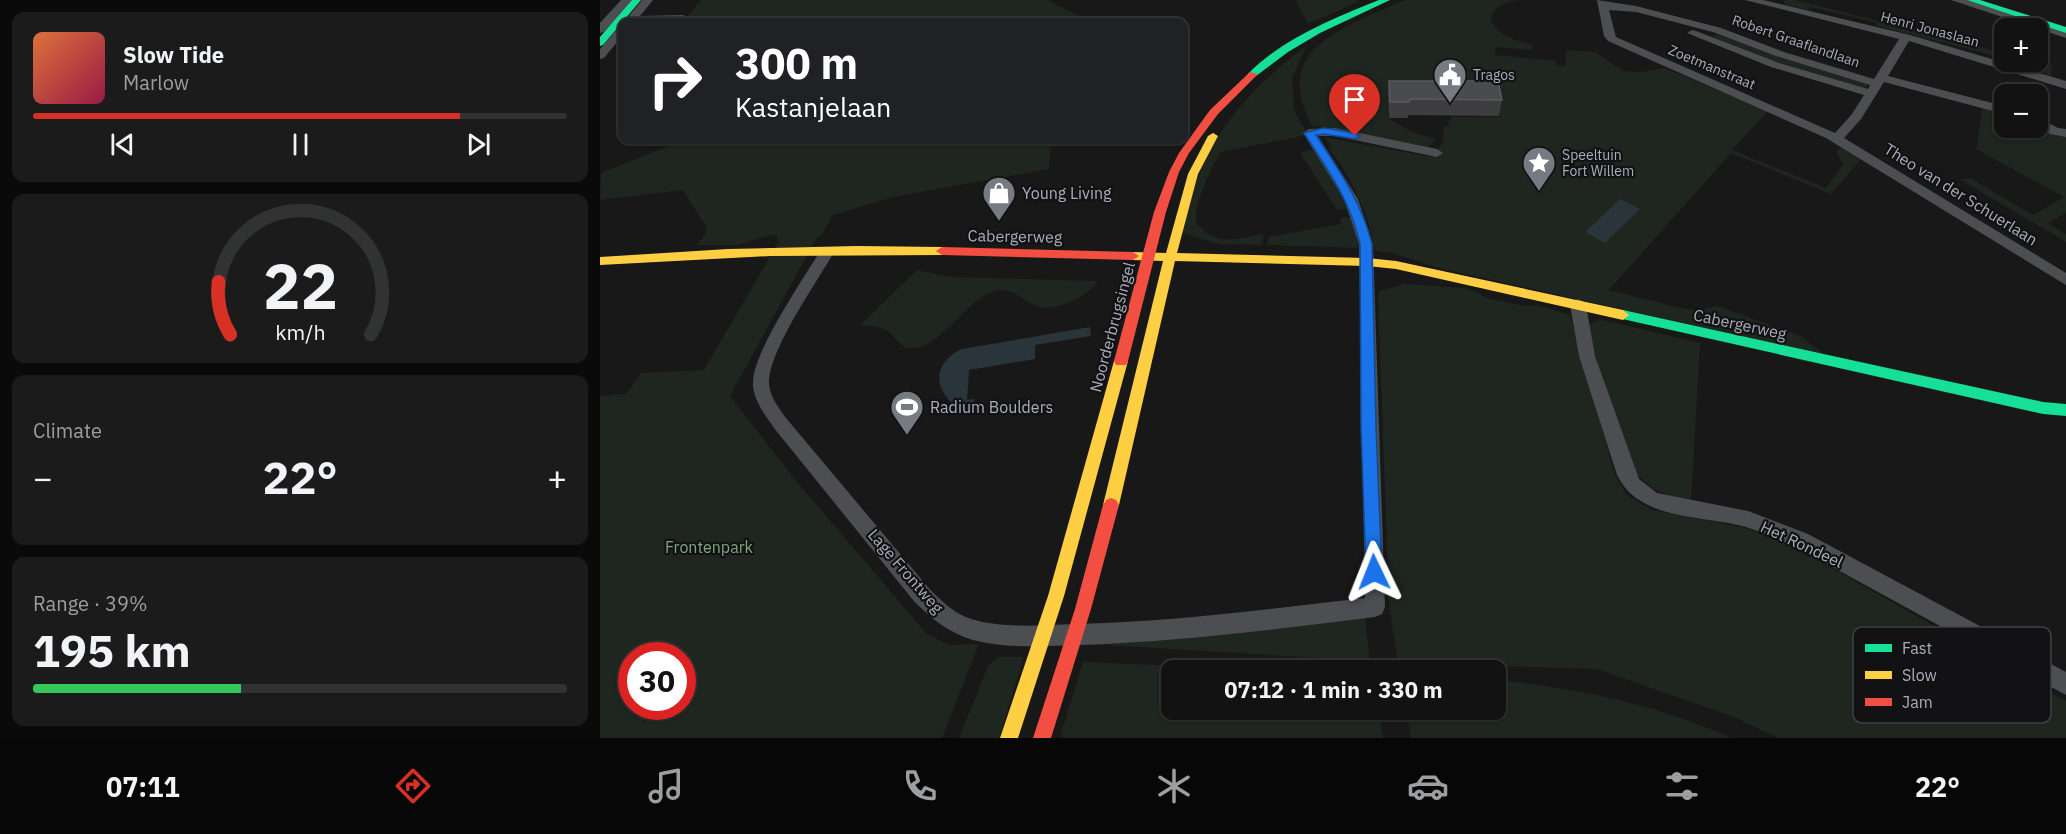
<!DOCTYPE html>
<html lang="en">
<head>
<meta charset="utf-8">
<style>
  :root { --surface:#121212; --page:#1b1b1b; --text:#f1f3f6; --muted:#9c9e9f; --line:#313232; --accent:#d93025 }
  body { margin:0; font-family:"IBM Plex Sans",sans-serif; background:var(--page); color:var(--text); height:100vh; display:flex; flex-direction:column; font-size:22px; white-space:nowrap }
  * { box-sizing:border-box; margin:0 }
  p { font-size:20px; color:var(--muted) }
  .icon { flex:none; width:33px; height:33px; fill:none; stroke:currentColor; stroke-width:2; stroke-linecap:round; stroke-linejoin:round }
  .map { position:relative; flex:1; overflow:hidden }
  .panel { display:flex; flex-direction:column; gap:12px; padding:12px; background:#0a0a0a; width:600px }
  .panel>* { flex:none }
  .banner { position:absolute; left:18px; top:18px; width:570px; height:126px; border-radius:12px; box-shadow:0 2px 4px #0004,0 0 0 2px var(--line); background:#202124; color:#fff; overflow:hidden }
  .fabs { position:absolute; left:1394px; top:18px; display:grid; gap:12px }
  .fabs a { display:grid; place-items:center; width:54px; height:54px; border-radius:12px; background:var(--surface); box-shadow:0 2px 4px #0004,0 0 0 2px var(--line); font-size:30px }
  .speed { position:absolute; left:18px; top:642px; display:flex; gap:12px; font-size:30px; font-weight:700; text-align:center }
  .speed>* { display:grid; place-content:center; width:78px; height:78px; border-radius:50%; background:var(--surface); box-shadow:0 2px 4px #0004,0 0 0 2px var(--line); line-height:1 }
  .speed .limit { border:9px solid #d22; background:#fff; color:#111 }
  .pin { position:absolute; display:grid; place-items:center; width:51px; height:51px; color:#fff; margin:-62px -26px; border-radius:50% 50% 50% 0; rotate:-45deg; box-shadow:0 0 6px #0007 }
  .pin .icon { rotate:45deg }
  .me { position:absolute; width:66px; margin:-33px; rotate:358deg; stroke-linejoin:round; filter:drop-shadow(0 0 4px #0008) }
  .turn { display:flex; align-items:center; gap:21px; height:126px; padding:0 18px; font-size:27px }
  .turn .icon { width:78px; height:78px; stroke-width:2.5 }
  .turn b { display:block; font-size:42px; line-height:51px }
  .big { font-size:45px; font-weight:800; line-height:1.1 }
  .panel .widget { flex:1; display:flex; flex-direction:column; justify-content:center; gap:9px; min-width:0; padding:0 21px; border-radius:12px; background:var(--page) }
  .panel .dial { align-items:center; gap:0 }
  .dial svg { height:156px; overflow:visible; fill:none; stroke:var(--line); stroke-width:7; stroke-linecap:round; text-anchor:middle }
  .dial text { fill:var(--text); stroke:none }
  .song { display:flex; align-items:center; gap:18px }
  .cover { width:72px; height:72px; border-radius:9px; background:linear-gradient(135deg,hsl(20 70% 55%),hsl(340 70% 35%)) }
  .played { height:6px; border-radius:3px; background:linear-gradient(90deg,var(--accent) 80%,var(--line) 80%) }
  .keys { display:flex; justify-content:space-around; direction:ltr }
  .heat { display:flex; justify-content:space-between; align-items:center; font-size:33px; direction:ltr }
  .charge { height:9px; border-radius:4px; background:linear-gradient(90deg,#34c759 39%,var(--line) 0) }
  .trip { position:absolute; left:561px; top:660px; width:345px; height:60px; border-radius:12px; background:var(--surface); box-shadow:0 2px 4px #0004,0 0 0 2px var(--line); font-weight:800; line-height:60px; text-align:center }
  .tabs { display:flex; height:96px; justify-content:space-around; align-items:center; background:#070707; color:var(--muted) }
  .tabs .icon { width:42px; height:42px }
  .tabs .active { color:var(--accent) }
  .tabs b { font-size:27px; color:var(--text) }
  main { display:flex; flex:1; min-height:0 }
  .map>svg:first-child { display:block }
  .green { fill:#1e261f; fill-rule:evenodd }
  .water { fill:#2a343b }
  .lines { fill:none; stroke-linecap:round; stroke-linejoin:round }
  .street { fill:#4c4e51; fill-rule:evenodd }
  .fast { fill:#16e098; fill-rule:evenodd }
  .slow { fill:#ffcf43; fill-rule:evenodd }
  .jam { fill:#f24e42; fill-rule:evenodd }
  .wall { fill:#3e3e41 }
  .building { fill:#4a4b4e; stroke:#585a5f; stroke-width:1.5 }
  .route { fill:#1a73e8; stroke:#114b97; stroke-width:1.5 }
  .labels { text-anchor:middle; stroke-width:4.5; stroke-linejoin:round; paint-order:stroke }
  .far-street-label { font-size:14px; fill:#a9afba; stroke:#121215 }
  .far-poi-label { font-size:14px; fill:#a9afba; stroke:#121215; text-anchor:start }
  .poi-label { font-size:16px; fill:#a9afba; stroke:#121215; text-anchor:start }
  .street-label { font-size:16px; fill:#a9afba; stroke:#121215 }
  .park-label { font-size:16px; fill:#7fa67f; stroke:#121215 }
  .key { fill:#121215; stroke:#3f4147; stroke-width:1.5 }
  .key-label { font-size:16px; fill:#a9afba }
</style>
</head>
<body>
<main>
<section class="panel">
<div class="widget">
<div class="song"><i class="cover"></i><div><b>Slow Tide</b><p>Marlow</p></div></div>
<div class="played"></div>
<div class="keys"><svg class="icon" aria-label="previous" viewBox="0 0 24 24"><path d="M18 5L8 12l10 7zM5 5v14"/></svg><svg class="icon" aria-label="pause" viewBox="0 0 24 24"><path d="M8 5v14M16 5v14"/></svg><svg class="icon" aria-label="next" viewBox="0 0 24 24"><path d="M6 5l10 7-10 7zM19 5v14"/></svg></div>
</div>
<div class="widget dial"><svg viewBox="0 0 100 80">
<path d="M14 69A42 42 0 1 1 86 69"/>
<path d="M14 69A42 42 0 0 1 8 42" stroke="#d93025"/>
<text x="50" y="56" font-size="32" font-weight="700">22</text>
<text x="50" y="72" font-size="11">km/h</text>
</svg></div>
<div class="widget"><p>Climate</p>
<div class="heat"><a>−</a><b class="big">22°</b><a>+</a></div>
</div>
<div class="widget"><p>Range · 39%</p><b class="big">195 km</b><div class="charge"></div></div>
</section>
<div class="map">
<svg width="1466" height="738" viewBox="0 0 1466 738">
  <rect width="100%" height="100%" fill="#181818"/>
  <path class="green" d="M101,0h347l42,22h-407z
    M695,0h58l7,1 -52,23z
    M805,0h115c-13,2 -27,5 -29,20 6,16 26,21 41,24v6l-36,-3 -1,8 61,6v4l9,1 2,-16 28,2 28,19 18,1 23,-4 104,43 -36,39 94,38 17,-24 -7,-12 6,-6 20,12 -31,36 -100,-41 -122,137 71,18 17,2 20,-4 84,30 24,19 -390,-88 -43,-14 -17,-2c-7,-40 -23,-72 -47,-104h4l-8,-10 107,20 13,-16 -1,-14 6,-1 -1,-3 4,-6h48l-4,-20 -109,-1 1,22 26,15 23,6 -9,8 -4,-1 -112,-20c-43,-79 36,-100 93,-126z
    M1185,0h11l208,53v5l-127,-32 1,-3 -68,-16 -2,3 -24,-6z
    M1116,34l151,49 1,2 -3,4 -93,-28 -55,-22 -4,-2z
    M706,46l-14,33 2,31 14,25 -88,17c-9,18 -28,53 -23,72 23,23 38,15 67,10l-2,11 -44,-1 -36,-11c7,-21 11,-45 20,-66 22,-50 61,-89 104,-121z
    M1404,61l33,1 15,3 -1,11z
    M1383,105l21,7v16h33v-5l29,13v77l-18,10 18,11v8l-107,-63h13l61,36 31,-18 -88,-48z
    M77,140h374l-2,29 -156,28 -60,18 -10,18 -6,4 -87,159 63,81 133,156 22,12 31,-1 -37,94h-342v-342l26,-2 15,-21 63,-3 75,-129 -5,-7 -36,11h-41l8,-10 2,-7 -24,-38 -83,10 1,-27 73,-29zM32,656h50v50h-50z
    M709,150l6,1 22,32 11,26 -11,1 -37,-57z
    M745,217l6,2 6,14 2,15 -92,-3 2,-8 72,-13 -1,-6z
    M317,270l33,7 146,4 1,3c-15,14 -42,30 -63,21 -16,-7 -23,-20 -42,-13 -29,11 -49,54 -79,56 -13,1 -17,-11 -26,-17 -8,-5 -18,-5 -27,-6z
    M804,284l62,4 24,11 35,7 12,-1 33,10 45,160 12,20 25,15 95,18 57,24 262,149v37h-288l-46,-22 -136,-47 -198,-6 -9,-59 -11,-307 1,-6z
    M999,319l101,24 -9,159c-27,-7 -42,-12 -60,-35l-40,-125 -2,-17z
    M765,617l5,44 -265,-16z
    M399,657h25l-25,81h-40l29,-72z
    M483,662l196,8h-107v40h207l4,28h-320l-2,-4z
    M896,680c82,8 160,25 236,58h-321l-5,-28h90z"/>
  <path class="water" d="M1020,199l20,10 -35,34 -20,-11z
    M490,327l1,9 -56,9v14l-66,11 -2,30 7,-1 3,11 -4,4c-10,0 -14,-5 -21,-11 -21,-19 -15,-43 10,-54z"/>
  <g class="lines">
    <path class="street" d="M21,0h11l-15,18 11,-1 14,-17h11l-13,16 43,-1 5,3 -5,3 -63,2 -5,-3 -11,12 -4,1v-10z
      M997,0l39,6 85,22 63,24 90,27 25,-40 -154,-39h18l147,35 156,46v8l-157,-48 -21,35 116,30v8l-120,-32 -23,37 -17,19 222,135v12l-240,-147 -218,-97 -4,-5zM1009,10l27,2 77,20 63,24 94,29 -2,4 -89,-26 -83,-32 -4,-1 -5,3 84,34 93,28 -12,19 -17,19 -219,-96z
      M1351,0h16l99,31v7z
      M22,27v9l-18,22 -4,1v-10l18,-21z
      M1437,117l21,11 8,1v8l-16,-3 -13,-8z
      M735,128l102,21 6,4 -6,4 -102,-21h-17l40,63 15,45 12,363 -3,7 -7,3c-99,12 -197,25 -297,28 -34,1 -71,4 -105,-5 -24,-7 -43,-22 -60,-40l-139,-172c-9,-13 -22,-30 -21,-46 1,-32 51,-104 69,-134h10l2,4c-18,32 -62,93 -65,128 -1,14 9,27 17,38l141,168c12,13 26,27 44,33 33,10 70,6 104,5 97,-2 193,-15 290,-26l-6,-354 -15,-45 -41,-66 6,-4z
      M978,299l5,2 3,4 9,51 44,123 18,14 91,18 60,23 258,138v23l-272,-149c-16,-6 -32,-14 -48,-19 -43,-12 -107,-6 -129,-52l-38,-119 -9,-51 3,-4z"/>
    <path class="fast" d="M32,0h9l-38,45 -3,1v-9z
      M779,0h11l-70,33 -32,19 -32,24 -8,-2c32,-34 88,-57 131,-74z
      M1367,0h13l86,27v6z
      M1023,310l420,92 23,2v12l-23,-2 -425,-96 -1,-3 1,-3z"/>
    <path class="slow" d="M613,133l5,3 -20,38 -21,79 190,5 29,3 227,49 6,5 -6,5 -227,-51 -29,-3 -192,-5 -56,244 -3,5 -5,2 -5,-2 -3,-5 60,-244 -30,-1 -6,-4 6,-4 33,1 22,-79 20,-38z
      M256,246l86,1 6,4 -6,4 -171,1 -171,9v-8l128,-8z
      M521,356l5,1 2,4 -64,235 -46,142h-18l48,-142 66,-235 2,-4z"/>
    <path class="jam" d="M650,72l8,2 -40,40 -29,39 -10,19 -13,40 -38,149 -2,4h-10l-2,-4 40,-149 15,-40 10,-19 31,-43z
      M342,247l191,5 6,4 -6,4 -191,-5 -6,-4z
      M511,498l5,2 3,5 -28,104 -40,129h-18l42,-129 28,-104 3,-5z"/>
  </g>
  <path class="wall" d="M789,81l113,19 -3,16 -91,-1v3h-19l-1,-22z"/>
  <path class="building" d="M789,81h109l4,19 -93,-1v3h-19z"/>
  <path class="route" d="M724,128l31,5 5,3 -5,3 -31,-5 -8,1c24,37 45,66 56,109l4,184 6,144 -2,6 -6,2 -6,-2 -2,-6 -5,-144 -1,-184c-10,-44 -32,-74 -56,-111z"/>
  <defs>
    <g id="civic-pin" transform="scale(1.725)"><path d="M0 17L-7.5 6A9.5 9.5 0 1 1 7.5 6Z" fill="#767a81" stroke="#121215"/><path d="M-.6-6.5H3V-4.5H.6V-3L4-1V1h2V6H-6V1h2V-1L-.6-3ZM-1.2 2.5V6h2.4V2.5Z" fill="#fff"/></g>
    <g id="sight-pin" transform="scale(1.725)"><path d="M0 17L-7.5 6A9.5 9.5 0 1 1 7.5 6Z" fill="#767a81" stroke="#121215"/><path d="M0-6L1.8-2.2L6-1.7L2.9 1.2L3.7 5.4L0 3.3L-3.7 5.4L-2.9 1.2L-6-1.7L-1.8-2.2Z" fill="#fff"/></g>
    <g id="shop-pin" transform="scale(1.725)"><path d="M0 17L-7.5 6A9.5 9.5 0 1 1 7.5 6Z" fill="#767a81" stroke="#121215"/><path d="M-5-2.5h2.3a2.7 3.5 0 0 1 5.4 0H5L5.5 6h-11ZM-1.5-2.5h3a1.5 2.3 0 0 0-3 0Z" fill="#fff"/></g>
    <g id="stadium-pin" transform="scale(1.725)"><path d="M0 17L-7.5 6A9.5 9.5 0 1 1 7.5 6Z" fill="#767a81" stroke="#121215"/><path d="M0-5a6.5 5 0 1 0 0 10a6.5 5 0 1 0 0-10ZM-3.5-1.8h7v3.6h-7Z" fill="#fff"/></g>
  </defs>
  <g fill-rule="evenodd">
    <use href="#civic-pin" x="850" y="75"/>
    <use href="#sight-pin" x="939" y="163"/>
    <use href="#shop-pin" x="399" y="193"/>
    <use href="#stadium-pin" x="307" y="407"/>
  </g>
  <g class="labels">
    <g class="far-street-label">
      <text transform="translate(1330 29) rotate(15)" y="5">Henri Jonaslaan</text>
      <text transform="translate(1196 41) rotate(19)" y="5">Robert Graaflandlaan</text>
      <text transform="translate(1112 67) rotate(23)" y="5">Zoetmanstraat</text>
    </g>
    <g class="far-poi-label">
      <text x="873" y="80">Tragos</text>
      <text x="962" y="160">Speeltuin<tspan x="962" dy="16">Fort Willem</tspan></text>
    </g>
    <g class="poi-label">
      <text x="422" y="199">Young Living</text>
      <text x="330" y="413">Radium Boulders</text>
    </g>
    <g class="street-label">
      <text transform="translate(1361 194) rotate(32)" y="6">Theo van der Schuerlaan</text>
      <text transform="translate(415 236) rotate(1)" y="6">Cabergerweg</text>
      <text transform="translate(1140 324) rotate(12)" y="6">Cabergerweg</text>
      <text transform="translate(512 327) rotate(-75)" y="6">Noorderbrugsingel</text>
      <text transform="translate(1202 544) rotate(25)" y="6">Het Rondeel</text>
      <text transform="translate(306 571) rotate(49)" y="6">Lage Frontweg</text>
    </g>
    <g class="park-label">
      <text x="109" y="553">Frontenpark</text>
    </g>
  </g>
  <rect x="1253" y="627" width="198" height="96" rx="9" class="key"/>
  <rect x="1265" y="644" width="27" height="8" fill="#16e098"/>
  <rect x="1265" y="671" width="27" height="8" fill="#ffcf43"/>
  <rect x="1265" y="698" width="27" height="8" fill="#f24e42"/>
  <g class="key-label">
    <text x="1302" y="654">Fast</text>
    <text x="1302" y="681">Slow</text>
    <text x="1302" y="708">Jam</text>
  </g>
</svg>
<div class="fabs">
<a>+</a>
<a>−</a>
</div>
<div class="speed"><div class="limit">30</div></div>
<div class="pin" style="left:755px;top:136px;background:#d93025"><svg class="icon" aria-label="arrive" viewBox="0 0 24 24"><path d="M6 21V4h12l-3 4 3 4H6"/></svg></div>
<svg class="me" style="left:774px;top:572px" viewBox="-20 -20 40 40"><path d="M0-17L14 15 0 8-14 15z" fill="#1a73e8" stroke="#fff" stroke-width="4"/></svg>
<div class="trip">07:12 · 1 min · 330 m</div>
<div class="banner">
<div class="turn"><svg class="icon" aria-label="right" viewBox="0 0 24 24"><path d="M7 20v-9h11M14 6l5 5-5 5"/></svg><div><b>300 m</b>Kastanjelaan</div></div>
</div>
</div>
</main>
<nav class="tabs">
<b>07:11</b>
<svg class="icon active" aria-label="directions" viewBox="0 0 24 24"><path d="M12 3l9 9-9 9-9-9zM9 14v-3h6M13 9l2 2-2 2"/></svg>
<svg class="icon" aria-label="music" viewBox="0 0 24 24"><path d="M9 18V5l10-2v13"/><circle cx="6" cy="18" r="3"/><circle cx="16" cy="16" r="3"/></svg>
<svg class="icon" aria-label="phone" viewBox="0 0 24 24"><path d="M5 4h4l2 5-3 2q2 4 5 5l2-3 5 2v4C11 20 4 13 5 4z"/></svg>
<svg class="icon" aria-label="climate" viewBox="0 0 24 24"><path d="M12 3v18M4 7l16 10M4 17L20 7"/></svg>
<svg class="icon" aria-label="car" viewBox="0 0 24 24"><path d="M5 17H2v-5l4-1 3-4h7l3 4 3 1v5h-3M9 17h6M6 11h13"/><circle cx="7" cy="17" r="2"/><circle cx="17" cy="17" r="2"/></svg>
<svg class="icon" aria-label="filters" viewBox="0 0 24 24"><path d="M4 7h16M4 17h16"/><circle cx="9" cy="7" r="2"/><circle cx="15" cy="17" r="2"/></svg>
<b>22°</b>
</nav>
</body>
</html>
